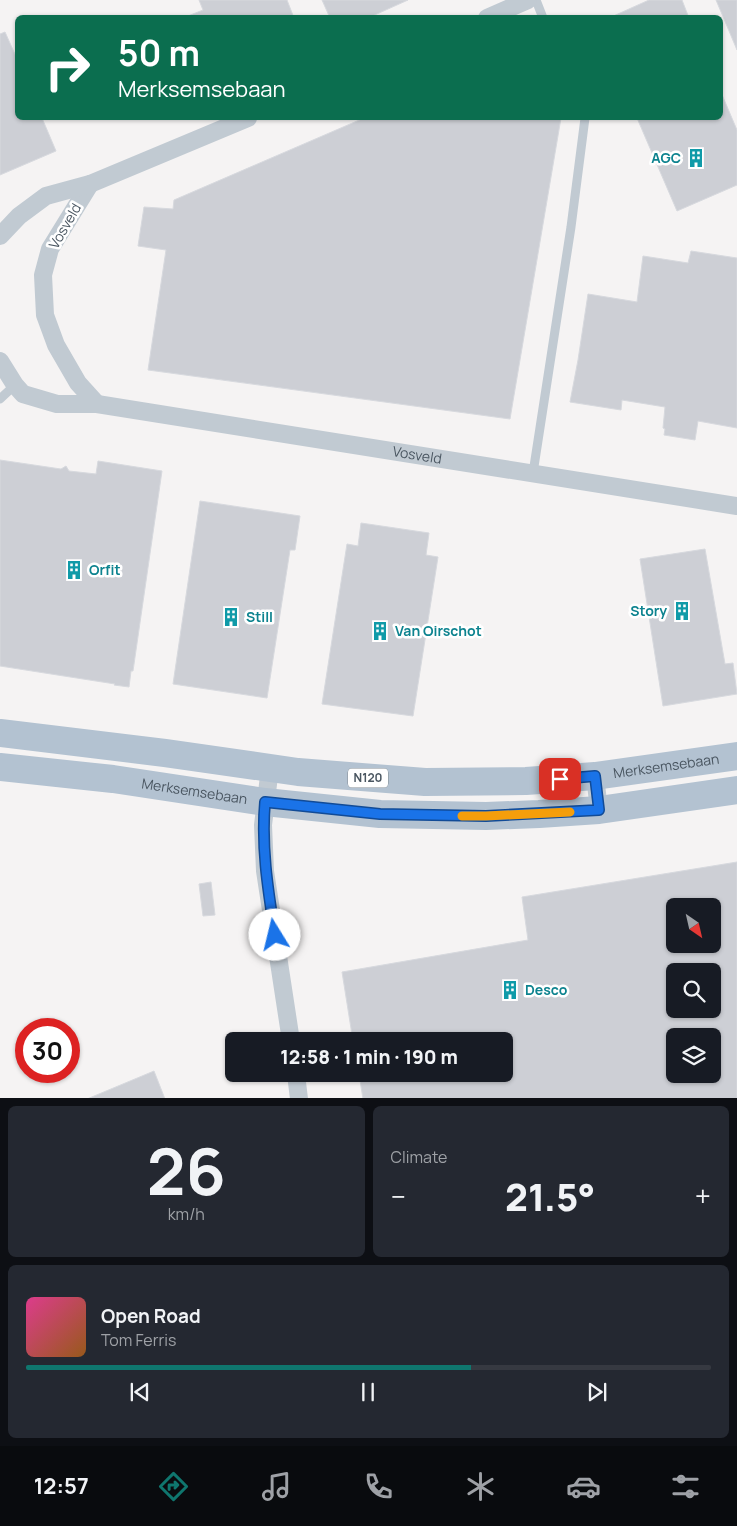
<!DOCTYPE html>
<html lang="en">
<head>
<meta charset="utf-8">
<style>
  :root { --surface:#171b24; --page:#242831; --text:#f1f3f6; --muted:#9ea1a6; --line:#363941; --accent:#0f766e }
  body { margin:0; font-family:Manrope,sans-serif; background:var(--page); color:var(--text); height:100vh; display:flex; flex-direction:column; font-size:19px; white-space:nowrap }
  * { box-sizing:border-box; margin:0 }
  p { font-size:16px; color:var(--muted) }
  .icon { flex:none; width:28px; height:28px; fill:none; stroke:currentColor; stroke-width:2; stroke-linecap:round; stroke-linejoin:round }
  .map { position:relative; height:1098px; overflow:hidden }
  .panel { display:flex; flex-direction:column; gap:8px; padding:8px; background:#0d0f14; flex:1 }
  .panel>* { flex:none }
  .guide { position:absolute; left:15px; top:15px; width:708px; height:105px; border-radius:8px; box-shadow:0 1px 4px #0004; background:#0b6e4f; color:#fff; overflow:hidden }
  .needle { width:32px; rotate:146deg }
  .buttons { position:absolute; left:666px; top:898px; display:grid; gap:10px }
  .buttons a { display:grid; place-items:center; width:55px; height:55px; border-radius:8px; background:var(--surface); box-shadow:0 1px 4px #0004; font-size:25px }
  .speed { position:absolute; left:15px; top:1018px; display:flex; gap:10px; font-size:25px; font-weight:700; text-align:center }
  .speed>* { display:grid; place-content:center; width:65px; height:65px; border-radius:50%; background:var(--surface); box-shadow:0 1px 4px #0004; line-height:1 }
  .speed .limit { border:8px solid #d22; background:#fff; color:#111 }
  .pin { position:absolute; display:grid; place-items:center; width:42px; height:42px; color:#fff; margin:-21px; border-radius:10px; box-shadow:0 2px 8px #0006 }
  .me { position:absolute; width:55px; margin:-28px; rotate:351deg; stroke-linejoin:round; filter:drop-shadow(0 0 4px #0008) }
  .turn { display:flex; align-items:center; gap:18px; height:105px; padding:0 20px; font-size:22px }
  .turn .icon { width:65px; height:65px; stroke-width:2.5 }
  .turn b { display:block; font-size:35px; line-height:42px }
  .big { font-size:38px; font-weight:800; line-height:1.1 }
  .panel .tile { flex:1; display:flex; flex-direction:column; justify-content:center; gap:8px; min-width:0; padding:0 18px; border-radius:8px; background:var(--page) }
  .panel .dial { align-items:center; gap:0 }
  .dial b { font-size:65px; line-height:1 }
  .song { display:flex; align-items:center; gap:15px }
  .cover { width:60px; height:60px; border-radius:8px; background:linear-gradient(135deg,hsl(330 70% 55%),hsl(30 70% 35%)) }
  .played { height:5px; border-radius:2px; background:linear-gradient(90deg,var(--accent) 65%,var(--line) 65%) }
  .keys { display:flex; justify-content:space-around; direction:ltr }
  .heat { display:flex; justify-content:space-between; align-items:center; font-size:28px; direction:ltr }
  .panel .tiles { flex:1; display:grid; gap:8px; grid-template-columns:1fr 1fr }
  .tile:last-child { grid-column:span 2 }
  .trip { position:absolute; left:225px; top:1032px; width:288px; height:50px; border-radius:8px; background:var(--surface); box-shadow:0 1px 4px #0004; font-weight:800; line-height:50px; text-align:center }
  .tabs { display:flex; height:80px; justify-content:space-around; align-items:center; background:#090b0e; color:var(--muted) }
  .tabs .icon { width:35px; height:35px }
  .tabs .active { color:var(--accent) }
  .tabs b { font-size:22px; color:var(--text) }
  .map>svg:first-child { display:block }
  .building { fill:#cdcfd5; stroke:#d7d9de; fill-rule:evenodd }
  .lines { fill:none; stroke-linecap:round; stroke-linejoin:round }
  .service { stroke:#c1cad2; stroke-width:9 }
  .minor { stroke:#c1cad2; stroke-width:18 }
  .primary { stroke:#b3c2d1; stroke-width:28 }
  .route-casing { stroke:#114b97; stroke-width:12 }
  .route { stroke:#1a73e8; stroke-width:9 }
  .slow { stroke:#f59e0b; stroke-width:9 }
  .labels { text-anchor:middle; stroke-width:5; stroke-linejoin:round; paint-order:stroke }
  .shield { fill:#fff; stroke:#808990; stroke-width:1 }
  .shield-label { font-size:12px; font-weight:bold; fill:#4a5661 }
  .culture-label { font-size:14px; font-weight:bold; fill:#0d838f; stroke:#fff; text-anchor:start }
  .street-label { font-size:14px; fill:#4a5661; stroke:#fff }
</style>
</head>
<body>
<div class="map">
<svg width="737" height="1099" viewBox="0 0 737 1099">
  <rect width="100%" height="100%" fill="#f5f3f3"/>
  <path class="building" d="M199,0h88l7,18h-106v-2l15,-6z
    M322,0h86l-40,18h-38z
    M649,0h33l7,18h-80z
    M716,0h21v50z
    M5,32l13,29v57h24l14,33 -56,24v-141z
    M720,90l17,40v55l-60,26 -40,-93h83z
    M364,118h197l-51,301 -362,-49 18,-120 -28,-4 6,-39 29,2 1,-9z
    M691,251l46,7v170l-39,-7 -3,19 -31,-5 1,-6 -2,-1 2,-21 -43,-7 -1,10 -51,-8 8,-42 10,-66 49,8 6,-46 45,7z
    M0,460l61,9 5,-3 3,5 27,3 2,-13 64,10 -29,200h-2l-2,16 -15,-2 1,-1 -115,-18z
    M200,501l100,15 -5,34h-5l-23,148 -94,-14z
    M361,523l68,10 -3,22 12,2 -25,159 -91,-12 25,-160 11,2z
    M705,549l20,115 8,-1 4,31 -74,12 -23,-147z
    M737,862v237h-374l-4,-25h145v-33h-151l-11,-69 186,-32 -6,-43zM675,906h37v38h-37zM675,971h37v38h-37zM675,1036h37v38h-37z
    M211,882l4,33 -12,1 -4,-32z
    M154,1071l11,28h-78z"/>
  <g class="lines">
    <path class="service" d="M536,0l7,18
      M0,399l15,-14
      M533,473l38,-246 14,-109"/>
    <g class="minor">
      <path d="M487,18l41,-18"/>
      <path d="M90,184l-40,65 -7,26 2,40 11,30 22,38 19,21"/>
      <path d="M0,236l19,-20 27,-20 44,-12 158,-66"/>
      <path id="s1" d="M0,361l15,24 8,9 34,10h40l640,102"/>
      <path d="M270,768l-7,57 2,46 26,170"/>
      <path d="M595,776l4,34"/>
      <path d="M296,1074l3,25"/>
    </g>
    <g class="primary">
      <path id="s2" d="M0,733l165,20 133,19 127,10 101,-1 69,-5 142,-20"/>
      <path id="s3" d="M0,767l113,12 152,23 115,12 106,2 53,-2 60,-4 138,-20"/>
    </g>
  </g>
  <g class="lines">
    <g class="route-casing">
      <path id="route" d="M275,935c-7,-45 -14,-88 -10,-133l115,12 106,2 113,-6 -4,-34 -35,3"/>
    </g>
    <use href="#route" class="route"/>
    <path class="slow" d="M462,816h24l84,-4"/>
  </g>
  <defs>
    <g id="building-bare" transform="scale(1.5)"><path d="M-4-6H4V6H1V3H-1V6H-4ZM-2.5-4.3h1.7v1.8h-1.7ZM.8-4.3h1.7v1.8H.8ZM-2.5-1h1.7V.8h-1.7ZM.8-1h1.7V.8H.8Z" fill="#0f9aa8" stroke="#fff" stroke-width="2.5" paint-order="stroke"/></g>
  </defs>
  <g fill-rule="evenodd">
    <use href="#building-bare" x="696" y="158"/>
    <use href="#building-bare" x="74" y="570"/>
    <use href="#building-bare" x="682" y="611"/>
    <use href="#building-bare" x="231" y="617"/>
    <use href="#building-bare" x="380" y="631"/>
    <use href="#building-bare" x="510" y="990"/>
  </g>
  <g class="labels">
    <rect class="shield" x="348" y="768.5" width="40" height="19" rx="4"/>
    <g class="shield-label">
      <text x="368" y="782">N120</text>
    </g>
    <g class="culture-label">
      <text x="681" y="163" text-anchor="end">AGC</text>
      <text x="89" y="575">Orfit</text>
      <text x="667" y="616" text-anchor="end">Story</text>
      <text x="246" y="622">Still</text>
      <text x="395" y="636">Van Oirschot</text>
      <text x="525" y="995">Desco</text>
    </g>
    <g class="street-label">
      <text transform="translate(65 226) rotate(-60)" y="5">Vosveld</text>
      <text dy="5" stroke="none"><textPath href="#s1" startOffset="440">Vosveld</textPath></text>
      <text dy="5" stroke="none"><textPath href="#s2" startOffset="670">Merksemsebaan</textPath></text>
      <text dy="5" stroke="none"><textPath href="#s3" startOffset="196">Merksemsebaan</textPath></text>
    </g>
  </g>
</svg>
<div class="buttons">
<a><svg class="needle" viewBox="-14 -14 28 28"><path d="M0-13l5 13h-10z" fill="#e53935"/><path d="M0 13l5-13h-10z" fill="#9ea1a6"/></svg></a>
<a><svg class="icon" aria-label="search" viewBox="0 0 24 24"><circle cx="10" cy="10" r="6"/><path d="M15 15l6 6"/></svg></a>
<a><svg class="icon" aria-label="layers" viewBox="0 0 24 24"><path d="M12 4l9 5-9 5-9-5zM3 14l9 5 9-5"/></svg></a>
</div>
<div class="speed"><div class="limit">30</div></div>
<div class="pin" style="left:560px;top:779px;background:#d93025"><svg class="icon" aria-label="arrive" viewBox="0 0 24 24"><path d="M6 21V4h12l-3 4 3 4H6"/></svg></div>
<svg class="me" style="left:275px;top:935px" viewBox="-20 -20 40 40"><circle r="19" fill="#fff"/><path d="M0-13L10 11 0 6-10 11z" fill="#1a73e8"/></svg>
<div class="trip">12:58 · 1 min · 190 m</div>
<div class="guide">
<div class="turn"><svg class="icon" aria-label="right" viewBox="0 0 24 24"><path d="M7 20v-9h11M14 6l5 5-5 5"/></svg><div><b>50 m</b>Merksemsebaan</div></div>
</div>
</div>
<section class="panel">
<div class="tiles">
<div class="tile dial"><b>26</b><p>km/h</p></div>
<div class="tile"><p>Climate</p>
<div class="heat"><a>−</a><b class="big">21.5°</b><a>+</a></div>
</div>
<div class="tile">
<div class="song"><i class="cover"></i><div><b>Open Road</b><p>Tom Ferris</p></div></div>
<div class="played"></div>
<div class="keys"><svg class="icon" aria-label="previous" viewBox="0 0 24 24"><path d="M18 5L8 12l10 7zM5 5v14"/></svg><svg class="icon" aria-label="pause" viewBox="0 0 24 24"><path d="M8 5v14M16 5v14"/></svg><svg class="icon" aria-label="next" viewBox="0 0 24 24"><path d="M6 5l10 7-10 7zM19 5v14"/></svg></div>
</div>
</div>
</section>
<nav class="tabs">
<b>12:57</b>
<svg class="icon active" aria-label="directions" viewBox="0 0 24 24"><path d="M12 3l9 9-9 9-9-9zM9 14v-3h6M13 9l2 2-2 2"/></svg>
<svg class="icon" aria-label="music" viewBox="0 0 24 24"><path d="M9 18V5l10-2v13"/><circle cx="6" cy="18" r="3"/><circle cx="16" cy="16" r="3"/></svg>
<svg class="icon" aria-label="phone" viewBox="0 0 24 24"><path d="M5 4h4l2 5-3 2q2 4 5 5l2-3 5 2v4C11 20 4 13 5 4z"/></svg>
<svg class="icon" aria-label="climate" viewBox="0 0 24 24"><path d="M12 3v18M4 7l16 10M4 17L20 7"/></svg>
<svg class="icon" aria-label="car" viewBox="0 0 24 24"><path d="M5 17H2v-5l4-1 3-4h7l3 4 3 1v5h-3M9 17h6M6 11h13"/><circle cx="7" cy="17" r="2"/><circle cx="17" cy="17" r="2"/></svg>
<svg class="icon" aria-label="filters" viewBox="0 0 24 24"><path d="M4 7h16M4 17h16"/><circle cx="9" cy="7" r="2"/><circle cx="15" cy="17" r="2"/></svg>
</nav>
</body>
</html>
